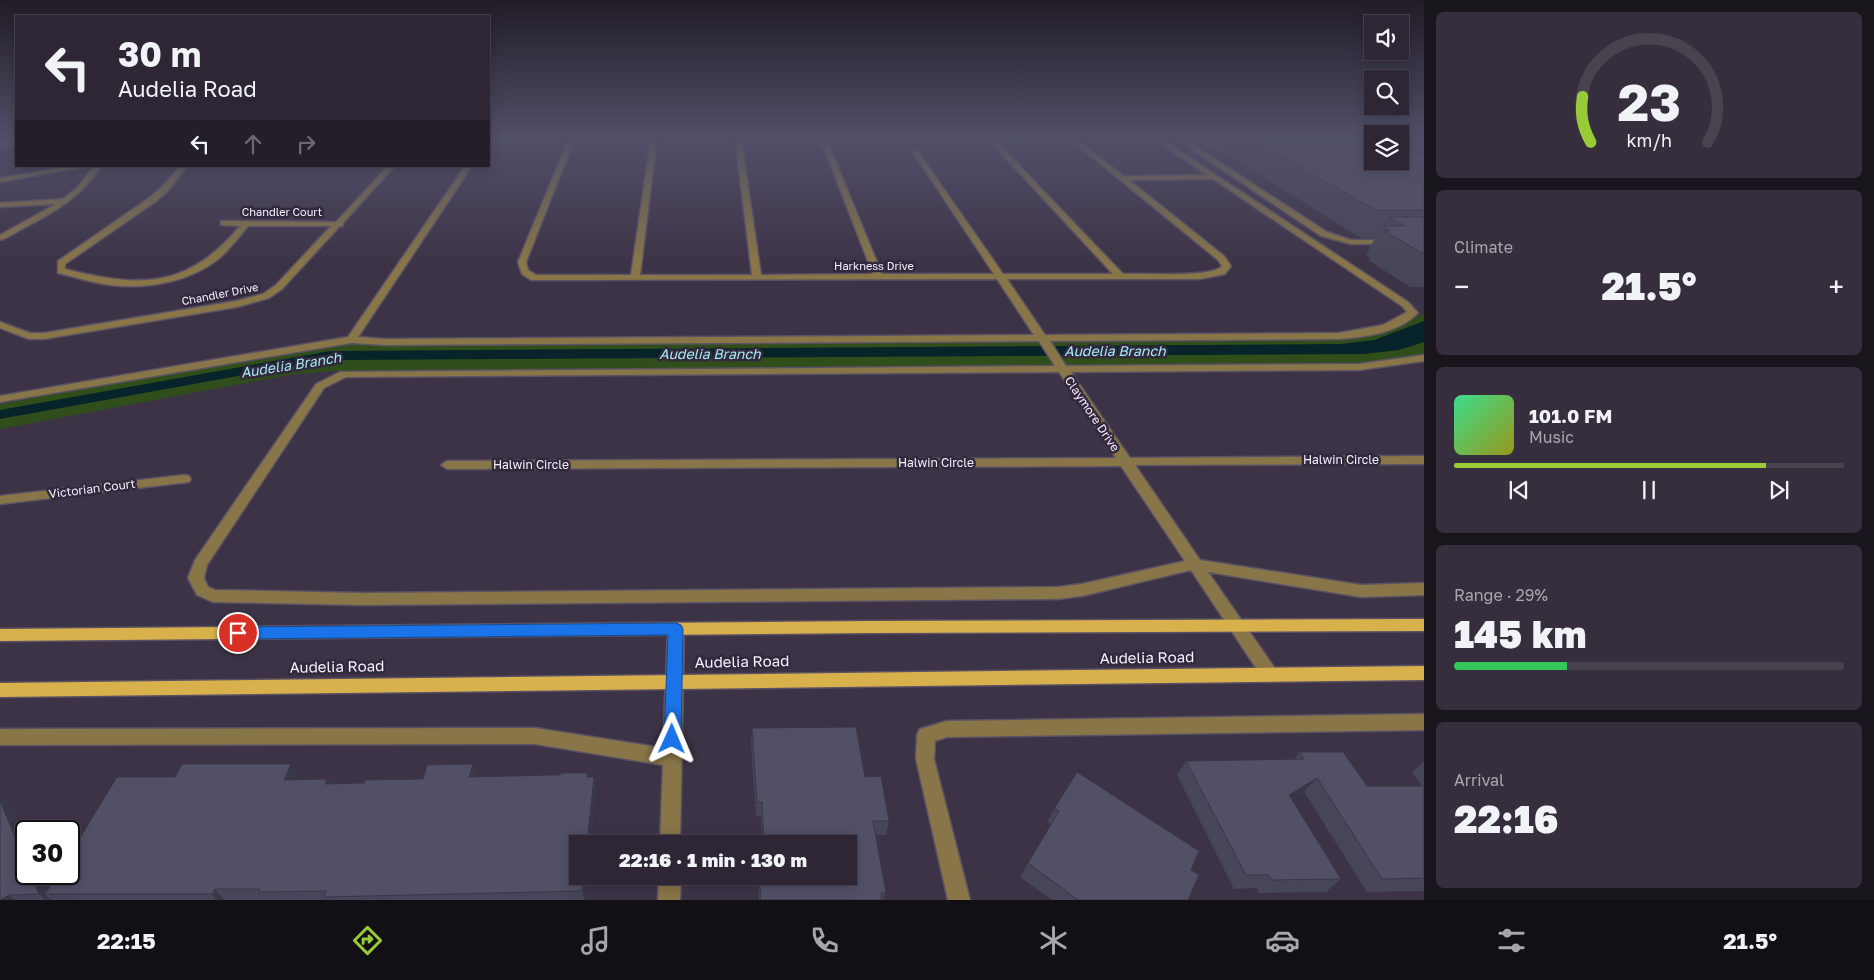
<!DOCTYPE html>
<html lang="en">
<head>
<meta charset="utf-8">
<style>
  :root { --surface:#2e2635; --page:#362e3d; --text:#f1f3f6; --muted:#a7a5ad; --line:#494350; --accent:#97cc38 }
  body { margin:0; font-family:"Golos Text",sans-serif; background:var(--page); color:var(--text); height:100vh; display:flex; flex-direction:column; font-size:19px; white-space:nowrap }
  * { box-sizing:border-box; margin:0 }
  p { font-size:16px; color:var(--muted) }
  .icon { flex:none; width:28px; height:28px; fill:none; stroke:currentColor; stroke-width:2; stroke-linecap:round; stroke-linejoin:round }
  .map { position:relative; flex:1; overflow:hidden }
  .details { display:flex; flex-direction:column; gap:12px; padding:12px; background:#19151d; width:450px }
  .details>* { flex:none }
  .guide { position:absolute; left:15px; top:15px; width:475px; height:152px; border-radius:0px; box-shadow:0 2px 12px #0003,0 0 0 1px var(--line); background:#2e2635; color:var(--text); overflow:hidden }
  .tools { position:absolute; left:1364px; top:15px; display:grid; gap:10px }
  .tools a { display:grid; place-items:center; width:45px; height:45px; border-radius:0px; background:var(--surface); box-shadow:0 2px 12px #0003,0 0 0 1px var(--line); font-size:25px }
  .speed { position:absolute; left:15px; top:820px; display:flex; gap:10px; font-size:25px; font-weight:700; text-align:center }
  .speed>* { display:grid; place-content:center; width:65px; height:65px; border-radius:50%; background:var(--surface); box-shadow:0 2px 12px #0003,0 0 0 1px var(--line); line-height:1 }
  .speed .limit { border:2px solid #111; border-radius:8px; background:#fff; color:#111 }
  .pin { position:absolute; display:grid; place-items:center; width:42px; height:42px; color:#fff; margin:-21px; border:2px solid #fff; border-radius:50%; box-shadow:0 1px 5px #0007 }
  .me { position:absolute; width:55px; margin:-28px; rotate:1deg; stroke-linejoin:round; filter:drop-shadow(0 0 4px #0008) }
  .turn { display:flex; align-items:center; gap:18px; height:105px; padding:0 20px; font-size:22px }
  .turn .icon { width:65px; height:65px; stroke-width:2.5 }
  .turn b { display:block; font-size:35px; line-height:42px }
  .lanes { display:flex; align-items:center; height:48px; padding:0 20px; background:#0003; justify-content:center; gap:25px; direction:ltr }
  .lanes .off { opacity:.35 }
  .big { font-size:38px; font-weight:800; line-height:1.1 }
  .details .widget { flex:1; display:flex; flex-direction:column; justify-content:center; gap:8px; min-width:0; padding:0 18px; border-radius:8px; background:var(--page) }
  .details .dial { align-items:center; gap:0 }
  .dial svg { height:130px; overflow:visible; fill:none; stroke:var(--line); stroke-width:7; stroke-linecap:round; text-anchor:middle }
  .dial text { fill:var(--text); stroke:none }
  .song { display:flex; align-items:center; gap:15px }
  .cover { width:60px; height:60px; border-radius:8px; background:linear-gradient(135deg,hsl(150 70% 55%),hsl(60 70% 35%)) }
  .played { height:5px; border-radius:2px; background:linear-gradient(90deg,var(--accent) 80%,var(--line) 80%) }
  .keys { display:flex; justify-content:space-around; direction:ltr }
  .heat { display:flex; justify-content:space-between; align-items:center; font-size:28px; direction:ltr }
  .charge { height:8px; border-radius:4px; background:linear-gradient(90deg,#34c759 29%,var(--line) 0) }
  .trip { position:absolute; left:569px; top:835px; width:288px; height:50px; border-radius:0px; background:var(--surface); box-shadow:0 2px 12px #0003,0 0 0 1px var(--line); font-weight:800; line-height:50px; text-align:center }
  .tab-bar { display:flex; height:80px; justify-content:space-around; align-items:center; background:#120f15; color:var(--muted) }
  .tab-bar .icon { width:35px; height:35px }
  .tab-bar .active { color:var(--accent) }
  .tab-bar b { font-size:22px; color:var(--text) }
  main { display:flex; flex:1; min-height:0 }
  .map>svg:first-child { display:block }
  .green { fill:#304e1a }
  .water { fill:#062429 }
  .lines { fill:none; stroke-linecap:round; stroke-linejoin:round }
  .minor-casing { stroke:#5b5164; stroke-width:3 }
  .major-casing { stroke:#5b5164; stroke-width:3 }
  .minor { fill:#887648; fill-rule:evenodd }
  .major { fill:#d8b14c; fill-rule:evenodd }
  .wall { fill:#474559 }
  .shaded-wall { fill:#393848 }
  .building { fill:#525067; stroke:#393848 }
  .route { fill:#1a73e8; stroke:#114b97 }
  .labels { text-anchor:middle; stroke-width:5; stroke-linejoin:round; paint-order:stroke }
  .far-street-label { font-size:11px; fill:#f6f0fd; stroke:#32293d }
  .street-label { font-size:12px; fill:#f6f0fd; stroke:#32293d }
  .water-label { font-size:14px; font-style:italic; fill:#a4eaf7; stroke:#32293d }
  .near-street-label { font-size:15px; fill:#f6f0fd; stroke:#32293d }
</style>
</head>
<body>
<main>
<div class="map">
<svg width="1424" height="900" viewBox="0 0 1424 900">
  <rect width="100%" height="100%" fill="#3d3347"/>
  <path class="green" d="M1424,314v40l-15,4 -53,6 -1023,7 -45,4 -288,54v-25l322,-58 36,-2 970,-8 68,-11z"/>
  <path class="water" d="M1424,321v21l-25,8 -35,4 -1029,6 -30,4 -305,55v-9l330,-59 1011,-7 33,-4z"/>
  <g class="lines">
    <g class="minor-casing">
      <path id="minor" d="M569,138h6l-49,124 2,8 8,5h95l20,-137h6l-17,137h112l-17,-137h6l20,137 112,-1 -53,-136h6l56,136h112l-82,-123 3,-2 2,1 86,124h110l-126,-136h6l130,136c18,-1 90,4 99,-8l-4,-6 -149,-122h6l48,38 84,-1 -54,-37h7l248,164 10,11c-19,20 -53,24 -79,26l-289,2 16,25 293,-2 65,-9v6l-65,9 -288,2 59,86 294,-2v8l-289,1 65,95 161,25 63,-2v12l-63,2 -153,-25 68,98 3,5 -3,5 -6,2 -6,-2 -73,-110 -109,26 -24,3 -696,6 -149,-3 -16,-7 -9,-17 7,-18 121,-176 24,-12 715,-6 -16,-25 -653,4 -35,-2 -351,59v-6l348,-59 117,-171h7l-114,171 28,2 648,-4 -37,-56 -466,1 -9,-6 -4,-12zM1213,179l189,127 5,6 -24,13 -44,8 -294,2 -38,-56h193l25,-5 6,-8 -7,-10 -95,-76zM1059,372l57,86 -669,3 -6,4 6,4 674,-3 64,95 -103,23 -24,3 -696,6 -147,-3 -7,-3 -4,-9 3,-13 117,-177 22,-11z
        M1175,138h7l145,94 24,8h73v4h-73l-30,-8z
        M0,141h16v4h-16z
        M72,166h17l-89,16v-4z
        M94,166h7c-19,30 -46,46 -77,62 -8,4 -16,10 -24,12v-5l56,-31 -56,3v-4l63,-4 14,-11z
        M180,166h7l-19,25 -13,11 -90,62v5c75,19 123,20 175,-43l-19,-1v-4l115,1 52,-56h7l-52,57v3h-3l-58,63 -13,9 -32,9 -193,32h-15l-29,-11v-6l30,11h14l192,-32 27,-7 13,-9 55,-59h-83c-8,10 -16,20 -25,29 -29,26 -74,35 -113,30 -17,-2 -35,-8 -52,-12v-12l91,-63 13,-11z
        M184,475l5,1 2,3 -2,3 -189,22v-8z
        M676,623l6,1 2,5 -4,215h-20l3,-79 -128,-21 -535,1v-16l535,-1 128,20 5,-119 2,-5z
        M1424,714v16l-477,7 -12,4 -1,18 36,141h-22l-32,-141 1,-24 3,-6 27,-8z
        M659,876h22l-1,24h-22z"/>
    </g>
    <g class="major-casing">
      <path id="major" d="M1424,619v12l-554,2 -870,8v-12l870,-8z
        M1424,666v14l-1424,17v-14z"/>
    </g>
    <use href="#minor" class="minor"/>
    <use href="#major" class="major"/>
  </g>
  <path class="wall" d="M1196,138h176l28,1 24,10 -3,6 3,1v131h-14l-42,-27 2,-2 -4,-3 9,-17h-14l-130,-81h-5z
    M1413,138h11v4z
    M752,728l113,49 24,44 -3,14h-11l11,58 -3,7h-124l-1,-24h90v-32h-86l-1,-28h-5l-5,-73z
    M1300,752l67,34h55l-10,-14 12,-11v130l-57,1 -63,-100 -12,8 49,79 -15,13 -67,1 -2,-5 -23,1 -57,-114 9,-14 108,-2z
    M473,764l4,13h117l2,14 -18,85h10l-3,24h-533l-1,-1v1h-51l11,-95 15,36v33h14l7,17 252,-113v2l28,-1 3,5 34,-1 59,-4z
    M1054,809l137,61 -3,30h-136l-32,-23 31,-53 -4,-2z"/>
  <path class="shaded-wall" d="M291,764l8,14 -6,16 -9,-14z
    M473,764l4,14 -8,-1z
    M594,777l2,14 -5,53h-4z
    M1317,778l-13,14 -27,17 12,-14z
    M327,779l8,14 -10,-9z
    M0,794l11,11 15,36v23l-26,-64z
    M30,874h10l9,20h-4l6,6h-6l-6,-6z
    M583,876h5l-3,24h-1l-2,-9z
    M215,889l9,11h-7l-5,-6z
    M9,895l6,5h-15z"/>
  <path class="building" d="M1248,138h124v23h28v-22l24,10h-16l16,7v54h-48z
    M1389,217h35v37l-40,-23h6l-8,-5h23z
    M856,727l9,50 16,-1 8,45h-16l13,72h-5l1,7h-121l-2,-24h89v-32h-84l-2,-42h-5l-5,-74z
    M1300,752h43l24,34h57v92l-42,1 -65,-101 -28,17 52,84 -69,1 -3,-5h-23l-60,-114 118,-2z
    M182,764h109l-7,16 43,-1 -2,5 39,-1 2,-3 57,-1 4,-14 46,-1 -4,13 83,-2h8l1,-2h26v4h7l-7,67h-9v32h5l-1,15 -258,6 2,-6 -67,1 1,-3h-45l-3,5h-167l13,-20h11v-18l48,-79h58z
    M1077,772l122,79 -8,19 8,5 -11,25h-110l-50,-37 31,-52 -5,-2z
    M0,800l26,64v10h4l9,20 -30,1 -9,5z"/>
  <linearGradient id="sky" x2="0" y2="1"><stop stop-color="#221c27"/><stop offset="0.52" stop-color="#515069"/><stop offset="1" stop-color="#515069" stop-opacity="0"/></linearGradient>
  <rect width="1424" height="264" fill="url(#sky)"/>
  <path class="route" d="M676,623l5,2 2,4 -2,110 -3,5 -6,3 -6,-3 -2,-5 4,-104 -430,4 -5,-2 -2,-4 2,-4 5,-2z"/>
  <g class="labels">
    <g class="far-street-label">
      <text x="282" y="216">Chandler Court</text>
      <text x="874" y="270">Harkness Drive</text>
      <text transform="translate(220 294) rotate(-11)" y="4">Chandler Drive</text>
    </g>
    <g class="street-label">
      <text transform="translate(1092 414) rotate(56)" y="4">Claymore Drive</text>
      <text x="1341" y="464">Halwin Circle</text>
      <text x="936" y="467">Halwin Circle</text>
      <text x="531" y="469">Halwin Circle</text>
      <text transform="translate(92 489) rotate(-7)" y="4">Victorian Court</text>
    </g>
    <g class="water-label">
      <text x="1115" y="356">Audelia Branch</text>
      <text x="710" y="359">Audelia Branch</text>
      <text transform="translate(291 365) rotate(-9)" y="5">Audelia Branch</text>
    </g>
    <g class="near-street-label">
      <text transform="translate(1147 658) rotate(-1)" y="5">Audelia Road</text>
      <text transform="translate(742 662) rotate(-1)" y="5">Audelia Road</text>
      <text transform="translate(337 667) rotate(-1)" y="5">Audelia Road</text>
    </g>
  </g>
</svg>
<div class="tools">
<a><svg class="icon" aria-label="sound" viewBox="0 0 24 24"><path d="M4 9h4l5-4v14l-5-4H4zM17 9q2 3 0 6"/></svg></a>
<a><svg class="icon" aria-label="search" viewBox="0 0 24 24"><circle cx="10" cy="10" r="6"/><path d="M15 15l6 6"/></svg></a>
<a><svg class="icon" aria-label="layers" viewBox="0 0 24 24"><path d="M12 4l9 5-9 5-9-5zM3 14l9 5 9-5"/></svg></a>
</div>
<div class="speed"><div class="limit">30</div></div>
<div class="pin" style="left:238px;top:633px;background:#d93025"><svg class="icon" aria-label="arrive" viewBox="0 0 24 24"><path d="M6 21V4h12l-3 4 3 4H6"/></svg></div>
<svg class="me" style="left:672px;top:739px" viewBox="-20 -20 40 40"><path d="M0-17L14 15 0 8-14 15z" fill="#1a73e8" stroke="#fff" stroke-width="4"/></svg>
<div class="trip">22:16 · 1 min · 130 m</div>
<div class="guide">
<div class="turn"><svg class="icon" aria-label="left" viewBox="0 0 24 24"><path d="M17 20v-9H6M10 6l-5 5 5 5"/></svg><div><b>30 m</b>Audelia Road</div></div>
<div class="lanes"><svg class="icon" aria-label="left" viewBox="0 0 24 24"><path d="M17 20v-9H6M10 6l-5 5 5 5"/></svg><svg class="icon off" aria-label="ahead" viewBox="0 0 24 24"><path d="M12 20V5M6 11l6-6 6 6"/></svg><svg class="icon off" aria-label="right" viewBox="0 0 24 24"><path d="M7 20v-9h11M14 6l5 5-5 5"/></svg></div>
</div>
</div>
<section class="details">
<div class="widget dial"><svg viewBox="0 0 100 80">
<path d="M14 69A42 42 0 1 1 86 69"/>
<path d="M14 69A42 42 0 0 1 9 41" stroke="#97cc38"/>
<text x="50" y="56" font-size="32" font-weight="700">23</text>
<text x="50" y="72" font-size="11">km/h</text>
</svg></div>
<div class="widget"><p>Climate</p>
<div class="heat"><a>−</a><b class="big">21.5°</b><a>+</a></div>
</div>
<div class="widget">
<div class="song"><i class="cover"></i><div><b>101.0 FM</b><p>Music</p></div></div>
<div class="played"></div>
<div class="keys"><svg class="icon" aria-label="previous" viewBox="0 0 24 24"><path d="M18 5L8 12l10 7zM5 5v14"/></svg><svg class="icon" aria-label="pause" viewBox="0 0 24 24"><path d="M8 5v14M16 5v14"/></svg><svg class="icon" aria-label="next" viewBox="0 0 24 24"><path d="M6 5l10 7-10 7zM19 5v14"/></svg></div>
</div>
<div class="widget"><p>Range · 29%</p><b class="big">145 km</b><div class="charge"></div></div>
<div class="widget"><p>Arrival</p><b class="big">22:16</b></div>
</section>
</main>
<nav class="tab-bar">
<b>22:15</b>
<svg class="icon active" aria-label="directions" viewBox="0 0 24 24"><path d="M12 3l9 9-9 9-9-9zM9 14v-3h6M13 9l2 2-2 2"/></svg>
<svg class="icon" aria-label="music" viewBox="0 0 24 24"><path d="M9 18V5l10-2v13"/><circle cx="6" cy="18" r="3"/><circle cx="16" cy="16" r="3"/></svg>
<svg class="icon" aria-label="phone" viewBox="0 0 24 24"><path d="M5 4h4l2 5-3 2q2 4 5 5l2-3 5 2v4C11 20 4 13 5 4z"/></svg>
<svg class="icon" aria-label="climate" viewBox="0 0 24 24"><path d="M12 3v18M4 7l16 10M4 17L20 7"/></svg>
<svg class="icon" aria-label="car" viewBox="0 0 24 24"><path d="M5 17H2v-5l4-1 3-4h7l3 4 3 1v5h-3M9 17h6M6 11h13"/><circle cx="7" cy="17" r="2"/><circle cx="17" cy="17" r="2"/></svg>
<svg class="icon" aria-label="filters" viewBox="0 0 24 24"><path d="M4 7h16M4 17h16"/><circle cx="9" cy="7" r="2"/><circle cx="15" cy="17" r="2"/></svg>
<b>21.5°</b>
</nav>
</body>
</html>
